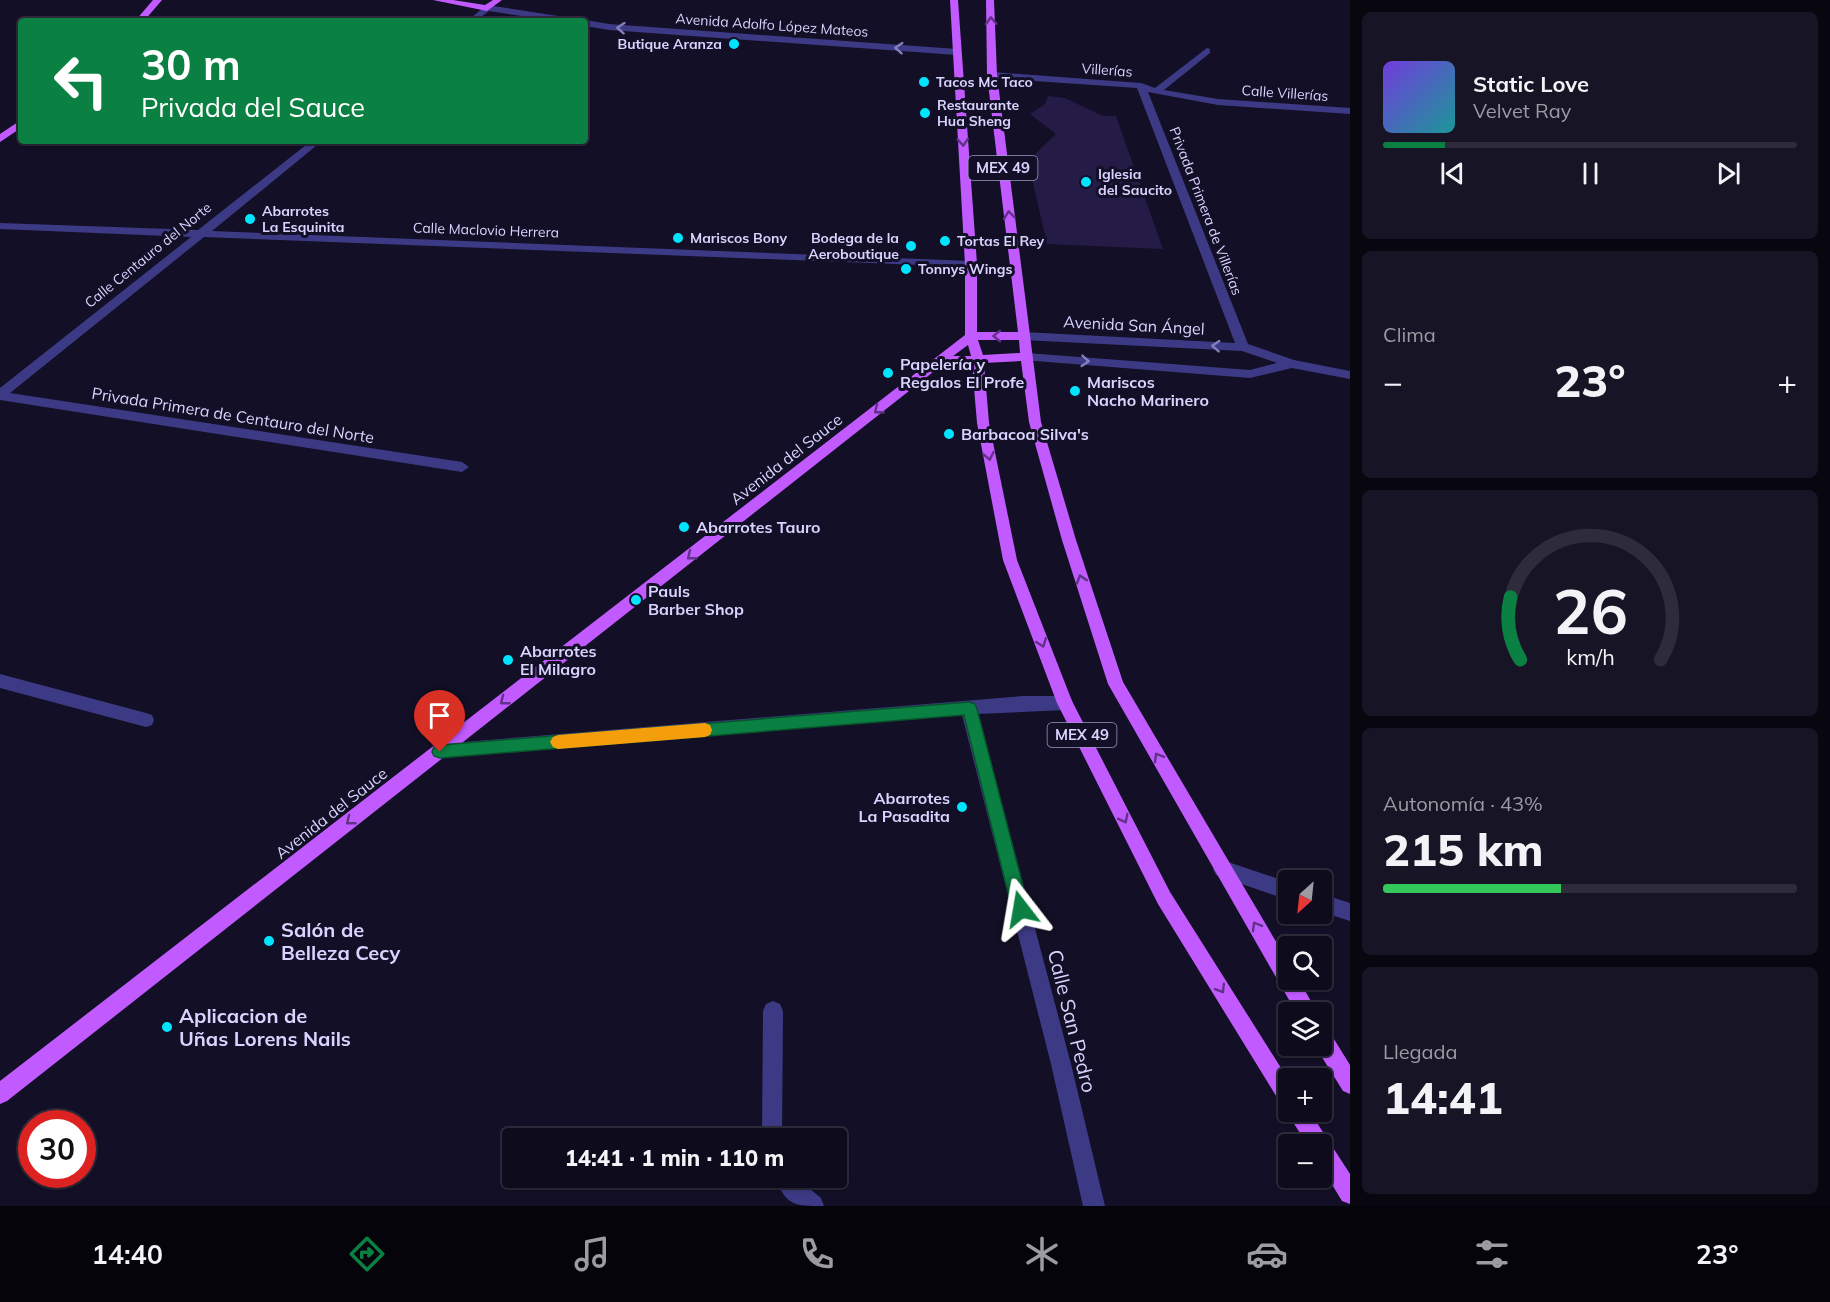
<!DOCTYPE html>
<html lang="es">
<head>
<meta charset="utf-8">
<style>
  :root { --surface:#0e0b1c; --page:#171425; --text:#f1f3f6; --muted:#9b9ba3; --line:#2e2b3b; --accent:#0b8043 }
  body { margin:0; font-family:Mulish,sans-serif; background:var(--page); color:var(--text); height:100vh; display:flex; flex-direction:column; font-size:22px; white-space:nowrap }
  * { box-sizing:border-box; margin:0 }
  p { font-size:20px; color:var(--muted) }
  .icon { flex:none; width:33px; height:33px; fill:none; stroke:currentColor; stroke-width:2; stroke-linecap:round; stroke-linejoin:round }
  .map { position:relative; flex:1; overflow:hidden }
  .panel { display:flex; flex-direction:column; gap:12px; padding:12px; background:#08060f; width:480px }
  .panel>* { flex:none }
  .banner { position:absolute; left:18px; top:18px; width:570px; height:126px; border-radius:6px; box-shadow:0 2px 4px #0004,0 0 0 2px var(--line); background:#0b8043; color:#fff; overflow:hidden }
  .needle { width:39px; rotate:207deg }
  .controls { position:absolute; left:1278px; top:870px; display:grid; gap:12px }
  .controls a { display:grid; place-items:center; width:54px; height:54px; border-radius:6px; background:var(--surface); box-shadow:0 2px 4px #0004,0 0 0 2px var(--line); font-size:30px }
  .speed { position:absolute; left:18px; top:1110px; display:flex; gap:12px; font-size:30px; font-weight:700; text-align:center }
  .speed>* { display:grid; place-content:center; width:78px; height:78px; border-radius:50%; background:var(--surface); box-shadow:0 2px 4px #0004,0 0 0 2px var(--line); line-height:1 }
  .speed .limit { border:9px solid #d22; background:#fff; color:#111 }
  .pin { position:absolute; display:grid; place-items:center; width:51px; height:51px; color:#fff; margin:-62px -26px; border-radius:50% 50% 50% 0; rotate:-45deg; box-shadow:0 0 6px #0007 }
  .pin .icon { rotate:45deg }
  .me { position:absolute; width:66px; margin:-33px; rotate:346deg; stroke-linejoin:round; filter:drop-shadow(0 0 4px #0008) }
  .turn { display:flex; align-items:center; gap:21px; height:126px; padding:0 24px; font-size:27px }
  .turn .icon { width:78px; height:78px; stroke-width:2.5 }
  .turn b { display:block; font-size:42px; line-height:51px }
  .big { font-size:45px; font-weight:800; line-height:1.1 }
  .panel .widget { flex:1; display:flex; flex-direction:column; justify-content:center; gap:9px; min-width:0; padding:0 21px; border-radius:9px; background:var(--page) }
  .panel .dial { align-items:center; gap:0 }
  .dial svg { height:156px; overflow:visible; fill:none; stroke:var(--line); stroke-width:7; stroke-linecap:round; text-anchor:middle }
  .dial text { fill:var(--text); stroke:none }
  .song { display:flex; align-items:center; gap:18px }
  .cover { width:72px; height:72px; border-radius:9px; background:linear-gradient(135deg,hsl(260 70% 55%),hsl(180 70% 35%)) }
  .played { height:6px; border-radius:3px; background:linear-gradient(90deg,var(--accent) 15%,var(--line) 15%) }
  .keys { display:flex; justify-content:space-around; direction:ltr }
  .heat { display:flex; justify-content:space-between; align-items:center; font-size:33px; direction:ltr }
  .charge { height:9px; border-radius:4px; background:linear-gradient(90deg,#34c759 43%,var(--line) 0) }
  .trip { position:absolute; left:502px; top:1128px; width:345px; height:60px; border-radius:6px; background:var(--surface); box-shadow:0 2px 4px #0004,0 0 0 2px var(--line); font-weight:800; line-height:60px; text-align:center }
  .dock { display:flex; height:96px; justify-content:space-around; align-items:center; background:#06040b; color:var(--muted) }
  .dock .icon { width:42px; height:42px }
  .dock .on { color:var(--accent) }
  .dock b { font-size:27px; color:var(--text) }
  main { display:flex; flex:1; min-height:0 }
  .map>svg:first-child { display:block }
  .building { fill:#241b47 }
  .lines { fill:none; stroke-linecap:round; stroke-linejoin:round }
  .minor { fill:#3d3a85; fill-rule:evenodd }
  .major { fill:#c25bff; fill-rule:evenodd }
  .oneway { stroke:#623188 }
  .oneway2 { stroke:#837fbc }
  .route { fill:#0b8043; stroke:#07532c; stroke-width:1.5 }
  .slow { fill:#f59e0b }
  .poi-dot { fill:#00e5ff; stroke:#130f26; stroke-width:2 }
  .labels { text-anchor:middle; stroke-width:6; stroke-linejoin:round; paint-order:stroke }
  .far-street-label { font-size:14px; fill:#d9d4ff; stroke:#130f26 }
  .far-poi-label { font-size:14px; font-weight:bold; fill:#d9d4ff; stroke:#130f26; text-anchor:start }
  .shield { fill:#130f26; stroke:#9e99be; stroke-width:1.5 }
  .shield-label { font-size:15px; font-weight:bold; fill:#d9d4ff }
  .street-label { font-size:16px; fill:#d9d4ff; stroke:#130f26 }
  .poi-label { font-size:16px; font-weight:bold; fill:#d9d4ff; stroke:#130f26; text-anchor:start }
  .near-poi-label { font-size:20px; font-weight:bold; fill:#d9d4ff; stroke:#130f26; text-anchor:start }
  .near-street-label { font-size:20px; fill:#d9d4ff; stroke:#130f26 }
</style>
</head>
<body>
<main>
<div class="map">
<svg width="1350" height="1206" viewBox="0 0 1350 1206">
  <rect width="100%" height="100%" fill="#130f26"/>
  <path class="building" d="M1048,96l17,2 38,18h13l47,133 -116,-5 -19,-83 28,-27 -26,-20 15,-10z"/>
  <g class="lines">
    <path class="minor" d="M487,5l84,13 4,3h-20l-66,-10 -13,10h-9z
      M585,20l24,4 348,25 4,3 -4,3 -348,-25 -24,-4v-5h-2z
      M1207,48l3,1v4l-46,37 54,9 132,9v6l-132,-9 -70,-13 100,252 46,16 56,11v8l-58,-11 -42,10 -227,-18v-6l4,-1 223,17 27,-7 -35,-12 -219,-11 -6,-4 6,-4 212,11 -98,-255 -145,-10 -5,-3 5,-3 149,11 14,5z
      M311,141h11l-110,90 759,30 6,3 -6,3 -767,-30 -194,156 452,69 7,5 -7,5 -462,-72v-12l191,-151 -191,-8v-6l198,7z
      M0,674l146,39 6,2 2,5 -2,5 -6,2 -146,-39z
      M1023,696h42l6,2 2,5 -2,5 -6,2 -87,4 93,350 34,142h-22l-32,-142 -89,-349 -523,43 -6,-2 -2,-5 2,-5 6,-2z
      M1222,860l66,22v18l-72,-25 -3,-6 3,-6z
      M1322,894l28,9v18l-28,-9z
      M773,1001l7,3 3,7 -1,127h-20l1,-127 3,-7z
      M775,1178h22l24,20 3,8c-30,0 -37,0 -49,-28z"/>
    <path class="major" d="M153,0h9l-18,21h-9z
      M433,0h20l32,5 8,-5h9l-15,11z
      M950,0h8l19,264v68h41l-31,-257 -1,-75h8l3,75 44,347 35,118 47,142 165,280v18h11l18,32h-21l-188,-328 -46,-144 -33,-118 -8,-61 -37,2 5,60 28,137 55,141 98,191 118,187v28l-7,-3 -123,-200 -101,-201 -54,-143 -26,-137 -5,-59 -30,1 -935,736 -7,3v-23l965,-746v-71zM978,340h41l1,13 -37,2zM968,345l3,11h-18z
      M21,120v8l-21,14v-8z
      M1322,1028l7,3 21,34v29l-7,-3 -28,-45h7z
      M1288,1110l22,2 40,62v30l-8,-3 -20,-33v-24h-15l-16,-25z"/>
  </g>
  <defs><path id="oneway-chevron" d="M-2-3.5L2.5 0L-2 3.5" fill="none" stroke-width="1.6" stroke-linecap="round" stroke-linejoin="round" transform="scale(1.5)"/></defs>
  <g class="oneway">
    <use href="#oneway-chevron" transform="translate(991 21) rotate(-92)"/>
    <use href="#oneway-chevron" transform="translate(963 142) rotate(86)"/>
    <use href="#oneway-chevron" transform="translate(1009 215) rotate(-97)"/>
    <use href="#oneway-chevron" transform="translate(997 336) rotate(179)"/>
    <use href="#oneway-chevron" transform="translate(878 410) rotate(142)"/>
    <use href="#oneway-chevron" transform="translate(989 456) rotate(79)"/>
    <use href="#oneway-chevron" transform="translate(691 556) rotate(142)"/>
    <use href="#oneway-chevron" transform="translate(1081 579) rotate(-108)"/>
    <use href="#oneway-chevron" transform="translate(1042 643) rotate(69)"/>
    <use href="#oneway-chevron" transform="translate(504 701) rotate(142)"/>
    <use href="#oneway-chevron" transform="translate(1158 757) rotate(-120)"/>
    <use href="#oneway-chevron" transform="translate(1124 819) rotate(63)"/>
    <use href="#oneway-chevron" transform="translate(350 821) rotate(142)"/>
    <use href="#oneway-chevron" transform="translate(1256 926) rotate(-120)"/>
    <use href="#oneway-chevron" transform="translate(1221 989) rotate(58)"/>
  </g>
  <g class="oneway2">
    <use href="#oneway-chevron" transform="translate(621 28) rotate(-176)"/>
    <use href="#oneway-chevron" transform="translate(899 48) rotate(-176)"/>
    <use href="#oneway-chevron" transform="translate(1216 346) rotate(-177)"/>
    <use href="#oneway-chevron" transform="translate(1085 361) rotate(4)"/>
  </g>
  <path class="route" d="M969,702l6,2 2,5 52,200 -2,5 -6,3 -6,-3 -3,-5 -48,-194 -524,43 -6,-2 -2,-4 2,-5 6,-2z"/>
  <path class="slow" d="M705,723l5,2 2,5 -2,5 -5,2 -147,12 -5,-2 -3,-5 3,-5 5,-2z"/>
  <g class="poi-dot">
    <circle cx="734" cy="44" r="6"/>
    <circle cx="924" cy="82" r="6"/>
    <circle cx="925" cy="113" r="6"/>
    <circle cx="1086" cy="182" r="6"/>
    <circle cx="250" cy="219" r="6"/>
    <circle cx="678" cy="238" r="6"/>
    <circle cx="945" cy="241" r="6"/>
    <circle cx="911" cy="246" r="6"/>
    <circle cx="906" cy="269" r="6"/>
    <circle cx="888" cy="373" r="6"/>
    <circle cx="1075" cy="391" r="6"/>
    <circle cx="949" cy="434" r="6"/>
    <circle cx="684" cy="527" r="6"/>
    <circle cx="636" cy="600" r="6"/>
    <circle cx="508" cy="660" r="6"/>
    <circle cx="962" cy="807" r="6"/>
    <circle cx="269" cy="941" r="6"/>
    <circle cx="167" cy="1027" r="6"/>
  </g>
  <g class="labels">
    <g class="far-street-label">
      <text transform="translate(772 25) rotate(4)" y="5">Avenida Adolfo López Mateos</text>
      <text transform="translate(1107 70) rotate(4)" y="5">Villerías</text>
      <text transform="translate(1285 93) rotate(4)" y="5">Calle Villerías</text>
      <text transform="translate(1206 211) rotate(69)" y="5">Privada Primera de Villerías</text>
      <text transform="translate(486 230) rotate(2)" y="5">Calle Maclovio Herrera</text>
      <text transform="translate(148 255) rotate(-39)" y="5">Calle Centauro del Norte</text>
    </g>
    <g class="far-poi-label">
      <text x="722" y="49" text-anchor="end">Butique Aranza</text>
      <text x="936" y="87">Tacos Mc Taco</text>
      <text x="937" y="110">Restaurante<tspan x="937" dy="16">Hua Sheng</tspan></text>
      <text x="1098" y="179">Iglesia<tspan x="1098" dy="16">del Saucito</tspan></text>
      <text x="262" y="216">Abarrotes<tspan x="262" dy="16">La Esquinita</tspan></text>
      <text x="690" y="243">Mariscos Bony</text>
      <text x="899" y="243" text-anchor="end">Bodega de la<tspan x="899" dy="16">Aeroboutique</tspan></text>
      <text x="957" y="246">Tortas El Rey</text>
      <text x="918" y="274">Tonnys Wings</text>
    </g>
    <g class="shield">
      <rect x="968.5" y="156" width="69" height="24" rx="4.5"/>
      <rect x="1047.5" y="723" width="69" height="24" rx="4.5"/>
    </g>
    <g class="shield-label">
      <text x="1003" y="173">MEX 49</text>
      <text x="1082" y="740">MEX 49</text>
    </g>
    <g class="street-label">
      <text transform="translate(1134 325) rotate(3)" y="6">Avenida San Ángel</text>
      <text transform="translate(233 415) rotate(9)" y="6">Privada Primera de Centauro del Norte</text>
      <text transform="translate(786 459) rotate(-38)" y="6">Avenida del Sauce</text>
      <text transform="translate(331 813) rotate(-38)" y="6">Avenida del Sauce</text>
    </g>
    <g class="poi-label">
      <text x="900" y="370">Papelería y<tspan x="900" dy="18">Regalos El Profe</tspan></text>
      <text x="1087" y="388">Mariscos<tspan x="1087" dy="18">Nacho Marinero</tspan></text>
      <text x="961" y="440">Barbacoa Silva's</text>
      <text x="696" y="533">Abarrotes Tauro</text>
      <text x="648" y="597">Pauls<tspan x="648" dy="18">Barber Shop</tspan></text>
      <text x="520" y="657">Abarrotes<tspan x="520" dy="18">El Milagro</tspan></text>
      <text x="950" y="804" text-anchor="end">Abarrotes<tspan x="950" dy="18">La Pasadita</tspan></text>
    </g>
    <g class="near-poi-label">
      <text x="281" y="937">Salón de<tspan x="281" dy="23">Belleza Cecy</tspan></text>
      <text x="179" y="1023">Aplicacion de<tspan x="179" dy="23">Uñas Lorens Nails</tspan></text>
    </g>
    <g class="near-street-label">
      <text transform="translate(1072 1021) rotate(76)" y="7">Calle San Pedro</text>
    </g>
  </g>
</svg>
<div class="controls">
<a><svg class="needle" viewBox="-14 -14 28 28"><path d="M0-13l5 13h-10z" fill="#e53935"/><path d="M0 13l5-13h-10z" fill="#9b9ba3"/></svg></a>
<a><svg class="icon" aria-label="search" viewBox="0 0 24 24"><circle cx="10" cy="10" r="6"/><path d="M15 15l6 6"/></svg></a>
<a><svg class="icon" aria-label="layers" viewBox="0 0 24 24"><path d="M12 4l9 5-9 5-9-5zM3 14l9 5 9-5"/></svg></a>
<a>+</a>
<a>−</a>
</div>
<div class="speed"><div class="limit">30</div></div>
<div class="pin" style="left:440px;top:752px;background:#d93025"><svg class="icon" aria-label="arrive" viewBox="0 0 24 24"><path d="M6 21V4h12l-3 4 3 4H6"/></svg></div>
<svg class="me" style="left:1021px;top:909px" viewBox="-20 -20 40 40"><path d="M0-17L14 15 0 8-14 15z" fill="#0b8043" stroke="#fff" stroke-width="4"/></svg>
<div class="trip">14:41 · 1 min · 110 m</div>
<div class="banner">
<div class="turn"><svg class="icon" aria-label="left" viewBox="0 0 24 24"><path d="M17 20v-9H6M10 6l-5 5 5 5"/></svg><div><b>30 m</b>Privada del Sauce</div></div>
</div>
</div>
<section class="panel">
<div class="widget">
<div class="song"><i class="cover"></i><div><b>Static Love</b><p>Velvet Ray</p></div></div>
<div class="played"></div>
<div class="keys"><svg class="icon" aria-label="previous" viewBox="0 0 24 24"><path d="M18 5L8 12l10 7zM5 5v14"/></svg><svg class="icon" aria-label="pause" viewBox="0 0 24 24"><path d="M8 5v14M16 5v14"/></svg><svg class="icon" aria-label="next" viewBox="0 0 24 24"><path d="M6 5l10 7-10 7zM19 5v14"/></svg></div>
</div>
<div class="widget"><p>Clima</p>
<div class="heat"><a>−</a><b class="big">23°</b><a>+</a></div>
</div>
<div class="widget dial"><svg viewBox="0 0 100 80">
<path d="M14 69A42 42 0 1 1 86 69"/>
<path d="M14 69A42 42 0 0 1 9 37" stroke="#0b8043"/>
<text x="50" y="56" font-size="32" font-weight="700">26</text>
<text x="50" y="72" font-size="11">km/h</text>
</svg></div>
<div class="widget"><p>Autonomía · 43%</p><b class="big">215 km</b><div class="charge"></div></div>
<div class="widget"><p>Llegada</p><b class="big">14:41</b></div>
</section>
</main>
<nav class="dock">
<b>14:40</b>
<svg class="icon on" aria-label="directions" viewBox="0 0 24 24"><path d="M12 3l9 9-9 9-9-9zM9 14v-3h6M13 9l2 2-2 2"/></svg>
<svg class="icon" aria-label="music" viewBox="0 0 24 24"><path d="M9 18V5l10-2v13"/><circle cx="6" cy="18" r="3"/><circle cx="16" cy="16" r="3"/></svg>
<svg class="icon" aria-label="phone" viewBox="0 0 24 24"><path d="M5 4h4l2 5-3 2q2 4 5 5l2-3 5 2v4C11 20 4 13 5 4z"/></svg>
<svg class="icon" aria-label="climate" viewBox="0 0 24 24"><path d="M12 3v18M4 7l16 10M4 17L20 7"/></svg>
<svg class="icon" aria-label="car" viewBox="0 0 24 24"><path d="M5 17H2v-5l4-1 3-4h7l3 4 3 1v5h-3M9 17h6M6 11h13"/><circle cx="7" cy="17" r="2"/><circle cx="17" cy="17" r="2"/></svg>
<svg class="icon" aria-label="filters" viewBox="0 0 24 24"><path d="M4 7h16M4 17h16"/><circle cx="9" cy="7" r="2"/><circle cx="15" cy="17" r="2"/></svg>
<b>23°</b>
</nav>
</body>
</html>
